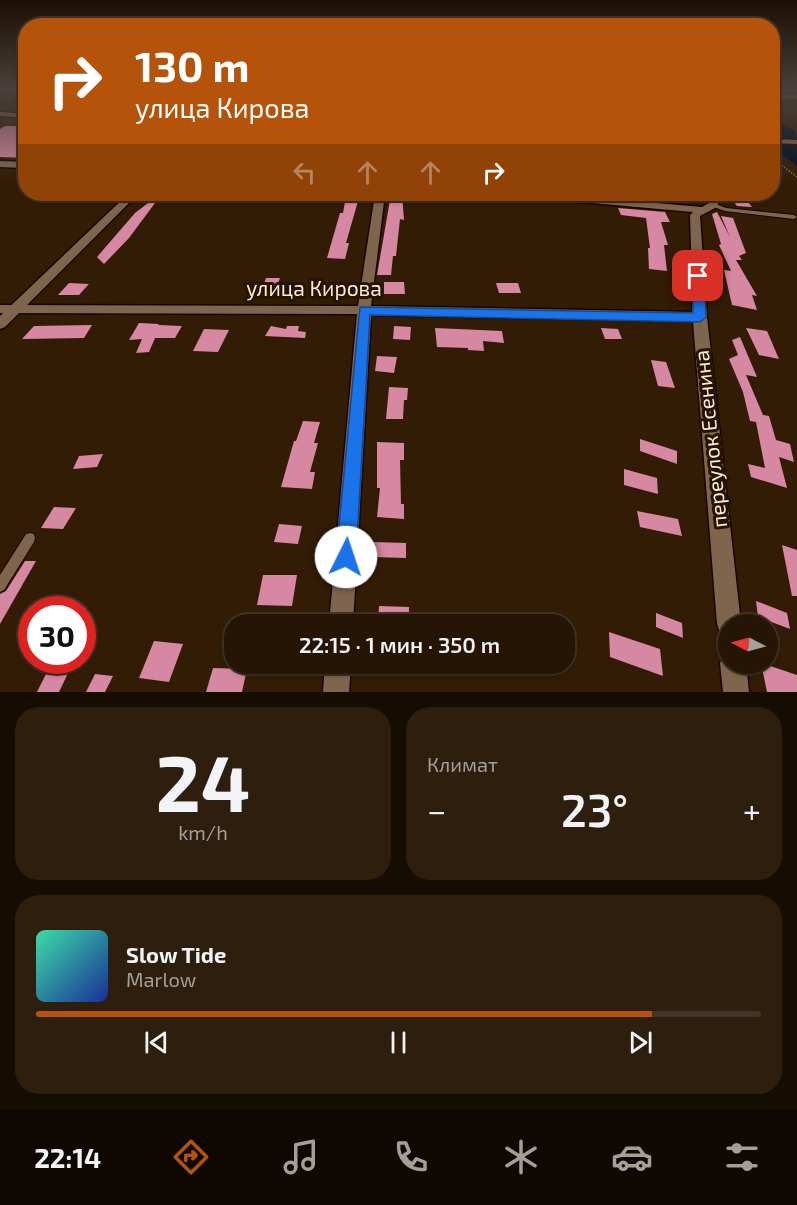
<!DOCTYPE html>
<html lang="ru">
<head>
<meta charset="utf-8">
<style>
  :root { --surface:#261504; --page:#2e1e0e; --text:#f1f3f6; --muted:#a49f9a; --line:#423426; --accent:#b45309 }
  body { margin:0; font-family:"Exo 2",sans-serif; background:var(--page); color:var(--text); height:100vh; display:flex; flex-direction:column; font-size:22px; white-space:nowrap }
  * { box-sizing:border-box; margin:0 }
  p { font-size:20px; color:var(--muted) }
  .icon { flex:none; width:33px; height:33px; fill:none; stroke:currentColor; stroke-width:2; stroke-linecap:round; stroke-linejoin:round }
  .map { position:relative; height:692px; overflow:hidden }
  .side { display:flex; flex-direction:column; gap:15px; padding:15px; background:#150c02; flex:1 }
  .side>* { flex:none }
  .guide { position:absolute; left:18px; top:18px; width:762px; height:183px; border-radius:24px; box-shadow:0 2px 4px #0004,0 0 0 2px var(--line); background:#b45309; color:#fff; overflow:hidden }
  .needle { width:39px; rotate:276deg }
  .controls { position:absolute; left:718px; top:614px; display:grid; gap:12px }
  .controls a { display:grid; place-items:center; width:60px; height:60px; border-radius:50%; background:var(--surface); box-shadow:0 2px 4px #0004,0 0 0 2px var(--line); font-size:30px }
  .speed { position:absolute; left:18px; top:596px; display:flex; gap:12px; font-size:30px; font-weight:700; text-align:center }
  .speed>* { display:grid; place-content:center; width:78px; height:78px; border-radius:50%; background:var(--surface); box-shadow:0 2px 4px #0004,0 0 0 2px var(--line); line-height:1 }
  .speed .limit { border:9px solid #d22; background:#fff; color:#111 }
  .pin { position:absolute; display:grid; place-items:center; width:51px; height:51px; color:#fff; margin:-26px; border-radius:12px; box-shadow:0 3px 9px #0006 }
  .me { position:absolute; width:66px; margin:-33px; rotate:4deg; stroke-linejoin:round; filter:drop-shadow(0 0 4px #0008) }
  .turn { display:flex; align-items:center; gap:21px; height:126px; padding:0 18px; font-size:27px }
  .turn .icon { width:78px; height:78px; stroke-width:2.5 }
  .turn b { display:block; font-size:42px; line-height:51px }
  .lanes { display:flex; align-items:center; height:57px; padding:0 18px; background:#0003; justify-content:center; gap:30px; direction:ltr }
  .lanes .off { opacity:.35 }
  .big { font-size:45px; font-weight:600; line-height:1.1 }
  .side .tile { flex:1; display:flex; flex-direction:column; justify-content:center; gap:9px; min-width:0; padding:0 21px; border-radius:24px; background:var(--page) }
  .side .dial { align-items:center; gap:0 }
  .dial b { font-size:78px; line-height:1 }
  .song { display:flex; align-items:center; gap:18px }
  .cover { width:72px; height:72px; border-radius:9px; background:linear-gradient(135deg,hsl(160 70% 55%),hsl(230 70% 35%)) }
  .played { height:6px; border-radius:3px; background:linear-gradient(90deg,var(--accent) 85%,var(--line) 85%) }
  .keys { display:flex; justify-content:space-around; direction:ltr }
  .heat { display:flex; justify-content:space-between; align-items:center; font-size:33px; direction:ltr }
  .side .tiles { flex:1; display:grid; gap:15px; grid-template-columns:1fr 1fr }
  .tile:last-child { grid-column:span 2 }
  .trip { position:absolute; left:224px; top:614px; width:351px; height:60px; border-radius:24px; background:var(--surface); box-shadow:0 2px 4px #0004,0 0 0 2px var(--line); font-weight:600; line-height:60px; text-align:center }
  .tabs { display:flex; height:96px; justify-content:space-around; align-items:center; background:#0f0802; color:var(--muted) }
  .tabs .icon { width:42px; height:42px }
  .tabs .active { color:var(--accent) }
  .tabs b { font-size:27px; color:var(--text) }
  .map>svg:first-child { display:block }
  .water { fill:#000d26 }
  .building { fill:#d687a2 }
  .lines { fill:none; stroke-linecap:round; stroke-linejoin:round }
  .service-casing { stroke:#190500; stroke-width:2 }
  .minor-casing { stroke:#190500; stroke-width:3 }
  .tertiary-casing { stroke:#190500; stroke-width:3 }
  .path { stroke:#877462; stroke-width:1.5; stroke-dasharray:1.5 1.5; stroke-linecap:butt }
  .service { fill:#80654e; fill-rule:evenodd }
  .minor { fill:#80654e; fill-rule:evenodd }
  .tertiary { fill:#80654e; fill-rule:evenodd }
  .route { fill:#1a73e8; stroke:#114b97; stroke-width:1.5 }
  .labels { text-anchor:middle; stroke-width:6; stroke-linejoin:round; paint-order:stroke }
  .street-label { font-size:21px; fill:#faeade; stroke:#281200 }
</style>
</head>
<body>
<div class="map">
<svg width="797" height="692" viewBox="0 0 797 692">
  <rect width="100%" height="100%" fill="#321c06"/>
  <path class="water" d="M772,116l23,15 2,8h-24z
    M773,143l24,3v20l-24,-18z"/>
  <path class="building" d="M5,126h21v32l-26,-1v-28z
    M391,194h11l2,26 -4,-1 -4,37h-3l-2,19h-14z
    M728,194h14l10,13 -15,-1z
    M156,197l2,2 -29,39 -25,26 -7,-7 38,-44z
    M358,201l-12,42h3l-4,16 -18,-1 13,-45h3l2,-11z
    M618,208l47,4 5,10h-9l7,23h-4l3,26 -18,-2 -1,-21h2l-4,-30 -25,-3z
    M717,212l13,25 -9,-21 12,2 13,35 -7,3 3,4h-6l21,36 -5,-1 5,15 -25,-5 -8,-35 7,1 -12,-26 2,-1 -9,-30z
    M266,278h14l-4,11h-14z
    M384,282h20l1,12h-21z
    M69,283l20,1 -10,11h-21z
    M329,283l18,2 -4,11 -18,-2z
    M496,283h22l3,10h-22z
    M139,323l20,1 -1,1 24,1 -7,12h-20l-6,14 -13,1 6,-14 -13,1z
    M92,325l-8,13 -62,1 12,-13z
    M271,326l15,3 1,-3h12l-1,5 8,1 -1,6 -40,-2z
    M394,326l17,1 -1,13 -17,-1z
    M435,328l67,3 2,12 -21,-2 1,10 -16,-1v-2l-31,-1z
    M601,328l17,1 4,10h-17z
    M746,328l21,3 12,28 -20,-4z
    M204,329l25,1 -11,22 -25,-1z
    M740,337l17,40 -11,-2 17,40 6,1 7,24 14,4 4,18 -15,-5 8,31 -36,-11 -3,-13 17,4 -9,-46 -6,-1 -7,-29 -14,-33 9,-4 -6,-15z
    M377,356l20,1 -3,16 -19,-2z
    M651,360l15,2 9,26 -17,-2z
    M389,387l19,1 -1,12h-3l-1,19h-17z
    M303,421l17,1 -6,21h4l-8,29h5l-3,17 -31,-2 13,-46h2z
    M640,439l37,12v13l-37,-13z
    M377,442l27,1v17h-4l1,44h3v15l-27,-2 3,-29h-3z
    M103,454l-6,13 -24,2 6,-13z
    M624,469l33,9 1,16 -34,-9z
    M54,507l22,1 -13,21 -22,-1z
    M637,511l41,8 4,17 -42,-9z
    M279,524l23,2 -4,18 -24,-2z
    M373,542l33,1v15l-34,-1z
    M782,545l15,5v46h-5z
    M25,561h11l-36,63v-30l6,-3z
    M263,575h34l-5,31 -35,-1z
    M756,601l31,12 3,16 -32,-12z
    M379,606l30,1v17h-31z
    M656,613l26,10 1,15 -27,-11z
    M609,632l51,17 3,27 -53,-19z
    M154,641l29,3 -14,38 -30,-4z
    M761,663l36,12v17h-30z
    M50,666l21,1 -12,25h-22z
    M213,668l34,1 -5,23h-36z
    M95,674l18,2 -8,16h-19z"/>
  <g class="lines">
    <g class="service-casing">
      <path id="service" d="M713,203l13,5 68,7 3,2 -3,2 -69,-8 -14,-5 -1,-1z
        M30,533l4,1 1,4 -1,4 -30,48 -4,2v-17l26,-41z"/>
    </g>
    <g class="minor-casing">
      <path id="minor" d="M26,109v5l-9,3 -4,-2z
        M772,139l25,1v4l-25,-1z
        M0,161l26,1v6l-26,-1z
        M375,194h10l-14,112 322,6 -3,-97 3,-3 -169,-15 -5,-3h33l150,13 7,-4 2,-6 -2,-3h10l2,3 -4,10 -17,9 7,101 34,307h-12v12l-9,-3 -3,-9 -24,-303 -322,-6 -18,309h-24l28,-310 -357,-1v-8l358,1z
        M729,652v11h17l3,29h-26l-3,-29 4,-9z
        M325,663h26l-2,29h-26z"/>
    </g>
    <g class="tertiary-casing">
      <path id="tertiary" d="M772,94l25,1v4l-25,-1z
        M0,112l26,2v4l-26,-2z
        M128,194h10l-133,133 -5,2v-13z"/>
    </g>
    <path class="path" d="M772,158l25,19"/>
    <use href="#service" class="service"/>
    <use href="#minor" class="minor"/>
    <use href="#tertiary" class="tertiary"/>
  </g>
  <linearGradient id="sky" x2="0" y2="1"><stop stop-color="#1c0f03"/><stop offset="0.48" stop-color="#49403b"/><stop offset="1" stop-color="#49403b" stop-opacity="0"/></linearGradient>
  <rect width="797" height="185" fill="url(#sky)"/>
  <path class="route" d="M698,273l6,3 2,41 -6,5 -330,-7 -14,242 -3,7 -7,3 -7,-3 -3,-7 24,-250 333,6 -1,-37z"/>
  <g class="labels">
    <g class="street-label">
      <text x="314" y="296">улица Кирова</text>
      <text transform="translate(711 439) rotate(-96)" y="7">переулок Есенина</text>
    </g>
  </g>
</svg>
<div class="controls">
<a><svg class="needle" viewBox="-14 -14 28 28"><path d="M0-13l5 13h-10z" fill="#e53935"/><path d="M0 13l5-13h-10z" fill="#a49f9a"/></svg></a>
</div>
<div class="speed"><div class="limit">30</div></div>
<div class="pin" style="left:698px;top:276px;background:#d93025"><svg class="icon" aria-label="arrive" viewBox="0 0 24 24"><path d="M6 21V4h12l-3 4 3 4H6"/></svg></div>
<svg class="me" style="left:346px;top:557px" viewBox="-20 -20 40 40"><circle r="19" fill="#fff"/><path d="M0-13L10 11 0 6-10 11z" fill="#1a73e8"/></svg>
<div class="trip">22:15 · 1 мин · 350 m</div>
<div class="guide">
<div class="turn"><svg class="icon" aria-label="right" viewBox="0 0 24 24"><path d="M7 20v-9h11M14 6l5 5-5 5"/></svg><div><b>130 m</b>улица Кирова</div></div>
<div class="lanes"><svg class="icon off" aria-label="left" viewBox="0 0 24 24"><path d="M17 20v-9H6M10 6l-5 5 5 5"/></svg><svg class="icon off" aria-label="ahead" viewBox="0 0 24 24"><path d="M12 20V5M6 11l6-6 6 6"/></svg><svg class="icon off" aria-label="ahead" viewBox="0 0 24 24"><path d="M12 20V5M6 11l6-6 6 6"/></svg><svg class="icon" aria-label="right" viewBox="0 0 24 24"><path d="M7 20v-9h11M14 6l5 5-5 5"/></svg></div>
</div>
</div>
<section class="side">
<div class="tiles">
<div class="tile dial"><b>24</b><p>km/h</p></div>
<div class="tile"><p>Климат</p>
<div class="heat"><a>−</a><b class="big">23°</b><a>+</a></div>
</div>
<div class="tile">
<div class="song"><i class="cover"></i><div><b>Slow Tide</b><p>Marlow</p></div></div>
<div class="played"></div>
<div class="keys"><svg class="icon" aria-label="previous" viewBox="0 0 24 24"><path d="M18 5L8 12l10 7zM5 5v14"/></svg><svg class="icon" aria-label="pause" viewBox="0 0 24 24"><path d="M8 5v14M16 5v14"/></svg><svg class="icon" aria-label="next" viewBox="0 0 24 24"><path d="M6 5l10 7-10 7zM19 5v14"/></svg></div>
</div>
</div>
</section>
<nav class="tabs">
<b>22:14</b>
<svg class="icon active" aria-label="directions" viewBox="0 0 24 24"><path d="M12 3l9 9-9 9-9-9zM9 14v-3h6M13 9l2 2-2 2"/></svg>
<svg class="icon" aria-label="music" viewBox="0 0 24 24"><path d="M9 18V5l10-2v13"/><circle cx="6" cy="18" r="3"/><circle cx="16" cy="16" r="3"/></svg>
<svg class="icon" aria-label="phone" viewBox="0 0 24 24"><path d="M5 4h4l2 5-3 2q2 4 5 5l2-3 5 2v4C11 20 4 13 5 4z"/></svg>
<svg class="icon" aria-label="climate" viewBox="0 0 24 24"><path d="M12 3v18M4 7l16 10M4 17L20 7"/></svg>
<svg class="icon" aria-label="car" viewBox="0 0 24 24"><path d="M5 17H2v-5l4-1 3-4h7l3 4 3 1v5h-3M9 17h6M6 11h13"/><circle cx="7" cy="17" r="2"/><circle cx="17" cy="17" r="2"/></svg>
<svg class="icon" aria-label="filters" viewBox="0 0 24 24"><path d="M4 7h16M4 17h16"/><circle cx="9" cy="7" r="2"/><circle cx="15" cy="17" r="2"/></svg>
</nav>
</body>
</html>
